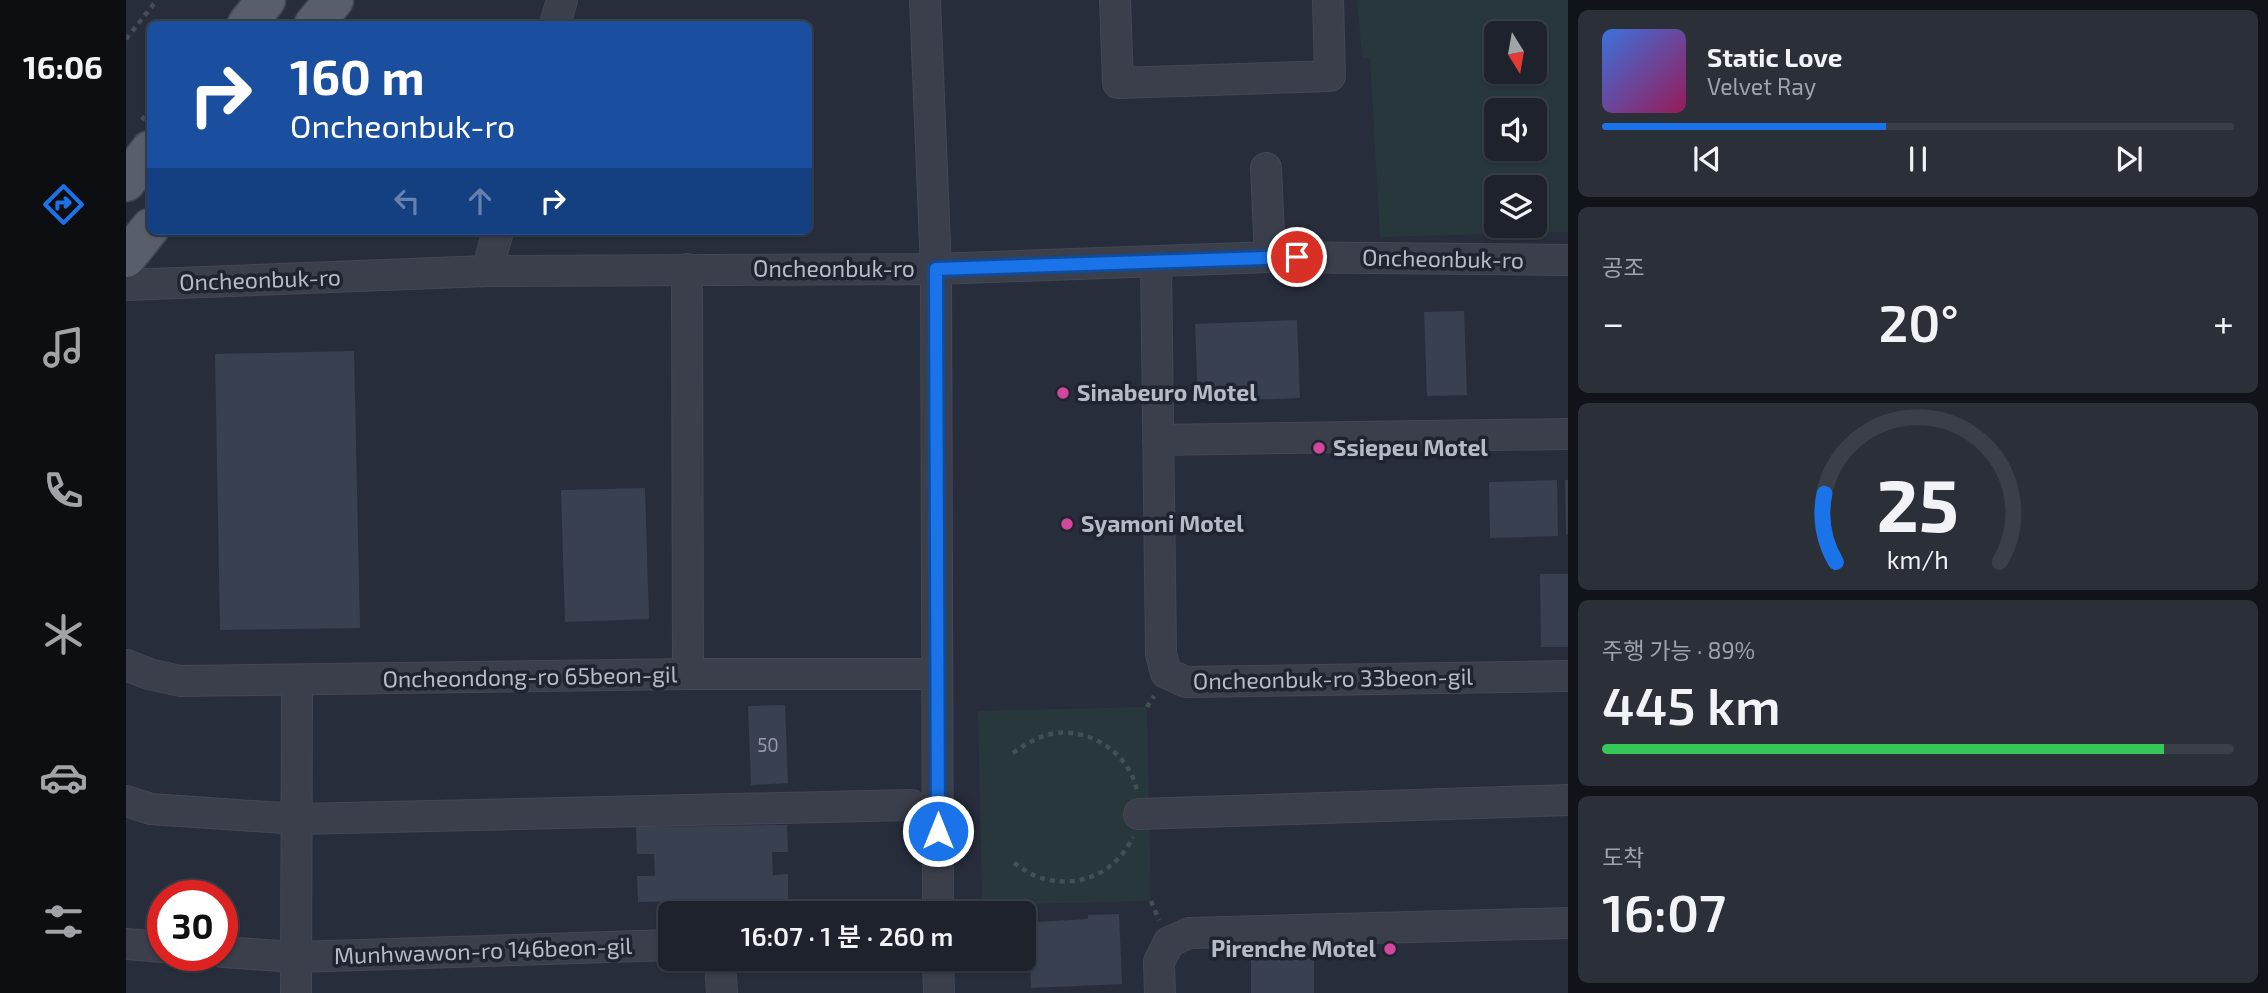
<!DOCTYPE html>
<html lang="ko">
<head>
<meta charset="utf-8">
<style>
  :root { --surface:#1d222c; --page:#2a2f38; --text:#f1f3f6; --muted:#a0a4a9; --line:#3b3f48; --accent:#1a73e8 }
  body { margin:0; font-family:"Exo 2","Noto Sans KR",sans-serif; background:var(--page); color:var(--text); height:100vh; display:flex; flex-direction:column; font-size:26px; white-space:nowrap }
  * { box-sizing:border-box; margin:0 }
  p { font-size:23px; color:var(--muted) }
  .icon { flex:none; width:38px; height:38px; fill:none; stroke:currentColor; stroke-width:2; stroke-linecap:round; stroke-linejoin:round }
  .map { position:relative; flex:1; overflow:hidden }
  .sheet { display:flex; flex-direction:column; gap:10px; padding:10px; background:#101318; width:700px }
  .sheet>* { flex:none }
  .top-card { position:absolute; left:21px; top:21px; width:665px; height:214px; border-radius:10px; box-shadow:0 2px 5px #0004,0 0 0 2px var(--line); background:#1a4fa0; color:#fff; overflow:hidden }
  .needle { width:46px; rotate:169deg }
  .fabs { position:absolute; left:1358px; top:21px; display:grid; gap:14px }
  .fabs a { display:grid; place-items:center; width:63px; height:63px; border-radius:10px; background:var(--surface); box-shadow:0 2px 5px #0004,0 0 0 2px var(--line); font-size:35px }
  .speed { position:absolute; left:21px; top:880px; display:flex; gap:14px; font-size:35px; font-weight:700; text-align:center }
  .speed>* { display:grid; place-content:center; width:91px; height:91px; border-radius:50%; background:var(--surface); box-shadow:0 2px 5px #0004,0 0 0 2px var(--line); line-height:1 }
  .speed .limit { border:10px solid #d22; background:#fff; color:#111 }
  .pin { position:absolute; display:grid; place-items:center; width:60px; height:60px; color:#fff; margin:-30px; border:4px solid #fff; border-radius:50%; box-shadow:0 2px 7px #0007 }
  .me { position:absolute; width:77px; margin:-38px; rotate:0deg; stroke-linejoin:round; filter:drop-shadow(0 0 5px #0008) }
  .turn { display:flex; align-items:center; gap:24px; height:147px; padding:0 28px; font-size:32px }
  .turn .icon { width:91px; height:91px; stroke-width:2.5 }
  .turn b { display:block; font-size:49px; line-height:60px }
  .lanes { display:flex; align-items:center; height:66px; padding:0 28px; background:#0003; justify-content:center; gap:35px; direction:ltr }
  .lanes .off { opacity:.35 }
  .big { font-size:52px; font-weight:600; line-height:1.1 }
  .sheet .tile { flex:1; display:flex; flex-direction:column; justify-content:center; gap:10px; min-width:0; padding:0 24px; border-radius:10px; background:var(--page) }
  .sheet .dial { align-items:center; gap:0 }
  .dial svg { height:182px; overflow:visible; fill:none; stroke:var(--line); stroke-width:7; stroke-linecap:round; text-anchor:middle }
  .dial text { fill:var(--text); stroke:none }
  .song { display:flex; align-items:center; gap:21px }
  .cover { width:84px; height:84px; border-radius:10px; background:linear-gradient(135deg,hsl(220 70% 55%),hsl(330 70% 35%)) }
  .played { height:7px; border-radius:4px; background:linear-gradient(90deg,var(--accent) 45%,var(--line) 45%) }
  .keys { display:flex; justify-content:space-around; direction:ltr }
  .heat { display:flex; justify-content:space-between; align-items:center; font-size:38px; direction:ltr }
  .charge { height:10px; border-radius:5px; background:linear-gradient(90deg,#34c759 89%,var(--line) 0) }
  .trip { position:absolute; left:532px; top:901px; width:378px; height:70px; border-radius:10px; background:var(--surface); box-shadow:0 2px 5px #0004,0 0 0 2px var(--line); font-weight:600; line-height:70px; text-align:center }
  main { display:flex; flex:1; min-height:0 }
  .tabs { display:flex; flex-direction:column; width:126px; justify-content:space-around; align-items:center; background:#0c0e12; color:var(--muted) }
  .tabs .icon { width:49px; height:49px }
  .tabs .on { color:var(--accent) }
  .tabs b { font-size:32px; color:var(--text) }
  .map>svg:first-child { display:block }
  .green { fill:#28373c; fill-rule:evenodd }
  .building { fill:#394050 }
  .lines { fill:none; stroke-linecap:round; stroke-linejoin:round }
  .minor-casing { stroke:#434854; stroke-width:32 }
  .major-casing { stroke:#434854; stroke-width:41 }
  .path { stroke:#415054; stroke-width:4.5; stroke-dasharray:5 5; stroke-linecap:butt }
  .minor { stroke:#3a3f4b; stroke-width:30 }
  .major { stroke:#585e6b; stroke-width:38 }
  .route-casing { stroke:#114b97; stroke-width:18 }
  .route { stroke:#1a73e8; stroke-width:12 }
  .hotel-dot { fill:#d1479c; stroke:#1f2430; stroke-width:2.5 }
  .labels { text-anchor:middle; stroke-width:7; stroke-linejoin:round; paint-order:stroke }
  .number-label { font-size:19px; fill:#959aa7 }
  .street-label { font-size:23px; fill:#b6bac6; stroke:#1f2430 }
  .poi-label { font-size:23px; font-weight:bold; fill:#b6bac6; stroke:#1f2430; text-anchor:start }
</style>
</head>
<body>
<main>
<nav class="tabs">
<b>16:06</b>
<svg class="icon on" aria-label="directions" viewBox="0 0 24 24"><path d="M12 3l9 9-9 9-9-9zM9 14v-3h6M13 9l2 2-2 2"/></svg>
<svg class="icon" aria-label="music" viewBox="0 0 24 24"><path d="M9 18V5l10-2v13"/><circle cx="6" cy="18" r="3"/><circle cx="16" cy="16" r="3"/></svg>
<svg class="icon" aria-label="phone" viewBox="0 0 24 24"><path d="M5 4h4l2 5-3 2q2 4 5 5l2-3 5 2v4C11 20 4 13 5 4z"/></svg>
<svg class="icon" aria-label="climate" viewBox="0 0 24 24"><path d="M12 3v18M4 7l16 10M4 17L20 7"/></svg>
<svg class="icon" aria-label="car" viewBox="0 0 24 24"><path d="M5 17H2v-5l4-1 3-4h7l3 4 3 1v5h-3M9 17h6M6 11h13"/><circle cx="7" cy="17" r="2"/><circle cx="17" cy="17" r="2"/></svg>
<svg class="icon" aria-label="filters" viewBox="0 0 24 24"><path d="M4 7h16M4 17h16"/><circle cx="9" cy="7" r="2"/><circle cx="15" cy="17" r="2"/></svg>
</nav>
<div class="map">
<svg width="1442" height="993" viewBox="0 0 1442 993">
  <rect width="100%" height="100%" fill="#272d3b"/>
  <path class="green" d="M1231,0h211v232l-188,5 -10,-178 -8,-1zM1370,33h39v39h-39zM1370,110h39v39h-39zM1370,187h39v39h-39z
    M1021,707l4,194 -169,4 -4,-194z"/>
  <path class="building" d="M1338,311l3,84 -40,1 -3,-84z
    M1171,320l3,78 -102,4 -3,-78z
    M228,351l6,277 -140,2 -5,-276z
    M1431,480l1,56 -68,2 -1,-56z
    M1439,480h3v54h-2z
    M519,488l4,131 -84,3 -4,-132z
    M1414,574h28v73h-27z
    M659,705l3,78 -37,2 -3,-79z
    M661,825l1,27h-16l1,23 15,-1v26l-150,2 -1,-26h18l-1,-22h-17l-1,-27z
    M993,914l3,70 -91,4 -2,-53 9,-1 -1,-12 51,-3v-4z
    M1188,958v35h-63v-33z"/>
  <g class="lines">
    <g class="minor-casing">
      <path id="minor" d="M799,0l11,269 2,645
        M989,0l3,83 212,-7 -2,-76
        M429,24l7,-24
        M1140,168l4,89
        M1030,262l5,392 5,19 20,9 382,-6
        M561,269l1,405
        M361,271l11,-40
        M0,285l361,-14 449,-2 334,-12 298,3
        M1032,440l410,-6
        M0,665l23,9 31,7 508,-7h249
        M0,801l25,8 146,10 614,-14
        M1013,814l429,-14
        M0,944l37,3
        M96,952l74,5 374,-12
        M590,959l4,3 2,31
        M812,959l1,34
        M170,993l1,-313
        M1034,993l-1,-31 10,-20 20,-9 379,-10"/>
    </g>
    <g class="major-casing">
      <path id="major" d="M121,24l19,-24
        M188,24l20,-24
        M0,182l24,-32
        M0,258l24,-30"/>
    </g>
    <path class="path" d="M0,39l31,-39
      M16,120l8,-10
      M1021,707l7,-11
      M887,753c13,-9 27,-18 44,-20 36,-4 73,22 80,58
      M888,863c8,5 15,11 24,14 40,13 77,-3 95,-40
      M1025,901l8,19"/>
    <use href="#minor" class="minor"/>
    <use href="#major" class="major"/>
  </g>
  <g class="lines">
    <g class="route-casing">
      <path id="route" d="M812,831l-2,-562 361,-12"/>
    </g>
    <use href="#route" class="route"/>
  </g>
  <g class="hotel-dot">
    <circle cx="937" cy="393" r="7"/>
    <circle cx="1193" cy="448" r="7"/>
    <circle cx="941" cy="524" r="7"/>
    <circle cx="1264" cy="949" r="7"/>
  </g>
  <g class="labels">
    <g class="number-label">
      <text x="642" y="752">50</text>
    </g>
    <g class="street-label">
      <text transform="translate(1317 259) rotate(1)" y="8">Oncheonbuk-ro</text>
      <text x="708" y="277">Oncheonbuk-ro</text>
      <text transform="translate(134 280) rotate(-2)" y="8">Oncheonbuk-ro</text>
      <text transform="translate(404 677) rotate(-1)" y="8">Oncheondong-ro 65beon-gil</text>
      <text transform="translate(1207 679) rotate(-1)" y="8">Oncheonbuk-ro 33beon-gil</text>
      <text transform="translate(357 951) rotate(-2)" y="8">Munhwawon-ro 146beon-gil</text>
    </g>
    <g class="poi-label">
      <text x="951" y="401">Sinabeuro Motel</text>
      <text x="1207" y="456">Ssiepeu Motel</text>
      <text x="955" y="532">Syamoni Motel</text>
      <text x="1250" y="957" text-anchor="end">Pirenche Motel</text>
    </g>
  </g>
</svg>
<div class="fabs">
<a><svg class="needle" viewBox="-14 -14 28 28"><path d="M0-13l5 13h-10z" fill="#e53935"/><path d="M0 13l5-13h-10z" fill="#a0a4a9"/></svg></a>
<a><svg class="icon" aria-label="sound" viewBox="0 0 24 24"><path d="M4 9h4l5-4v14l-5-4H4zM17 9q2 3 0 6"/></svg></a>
<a><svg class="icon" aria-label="layers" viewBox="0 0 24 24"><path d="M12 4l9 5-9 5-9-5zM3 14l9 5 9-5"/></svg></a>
</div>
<div class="speed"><div class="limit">30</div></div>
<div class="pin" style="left:1171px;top:257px;background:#d93025"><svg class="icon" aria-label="arrive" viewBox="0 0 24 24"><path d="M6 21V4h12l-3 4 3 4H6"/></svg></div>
<svg class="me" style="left:812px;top:831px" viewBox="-20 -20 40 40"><circle r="17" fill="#1a73e8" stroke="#fff" stroke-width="3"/><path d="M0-11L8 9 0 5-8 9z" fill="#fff"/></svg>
<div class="trip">16:07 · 1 분 · 260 m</div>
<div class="top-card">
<div class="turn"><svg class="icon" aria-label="right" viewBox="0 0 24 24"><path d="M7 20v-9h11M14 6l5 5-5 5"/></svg><div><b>160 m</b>Oncheonbuk-ro</div></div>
<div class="lanes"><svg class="icon off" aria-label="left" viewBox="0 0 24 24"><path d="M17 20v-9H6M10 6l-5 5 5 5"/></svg><svg class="icon off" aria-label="ahead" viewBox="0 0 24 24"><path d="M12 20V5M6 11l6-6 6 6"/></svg><svg class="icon" aria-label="right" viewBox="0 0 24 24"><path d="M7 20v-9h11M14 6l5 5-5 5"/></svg></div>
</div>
</div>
<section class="sheet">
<div class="tile">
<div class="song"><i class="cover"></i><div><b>Static Love</b><p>Velvet Ray</p></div></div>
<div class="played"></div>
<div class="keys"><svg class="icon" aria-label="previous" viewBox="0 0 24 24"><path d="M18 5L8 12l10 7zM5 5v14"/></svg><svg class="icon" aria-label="pause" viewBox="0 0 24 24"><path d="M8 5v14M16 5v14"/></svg><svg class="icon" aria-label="next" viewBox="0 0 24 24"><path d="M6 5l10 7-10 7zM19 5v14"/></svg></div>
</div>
<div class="tile"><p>공조</p>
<div class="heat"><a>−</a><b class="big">20°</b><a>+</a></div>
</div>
<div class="tile dial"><svg viewBox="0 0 100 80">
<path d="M14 69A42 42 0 1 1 86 69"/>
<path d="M14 69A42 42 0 0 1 9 39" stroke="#1a73e8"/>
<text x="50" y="56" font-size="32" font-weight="700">25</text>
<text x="50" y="72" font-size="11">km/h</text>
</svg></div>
<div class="tile"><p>주행 가능 · 89%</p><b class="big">445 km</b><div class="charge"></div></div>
<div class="tile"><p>도착</p><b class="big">16:07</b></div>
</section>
</main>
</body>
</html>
